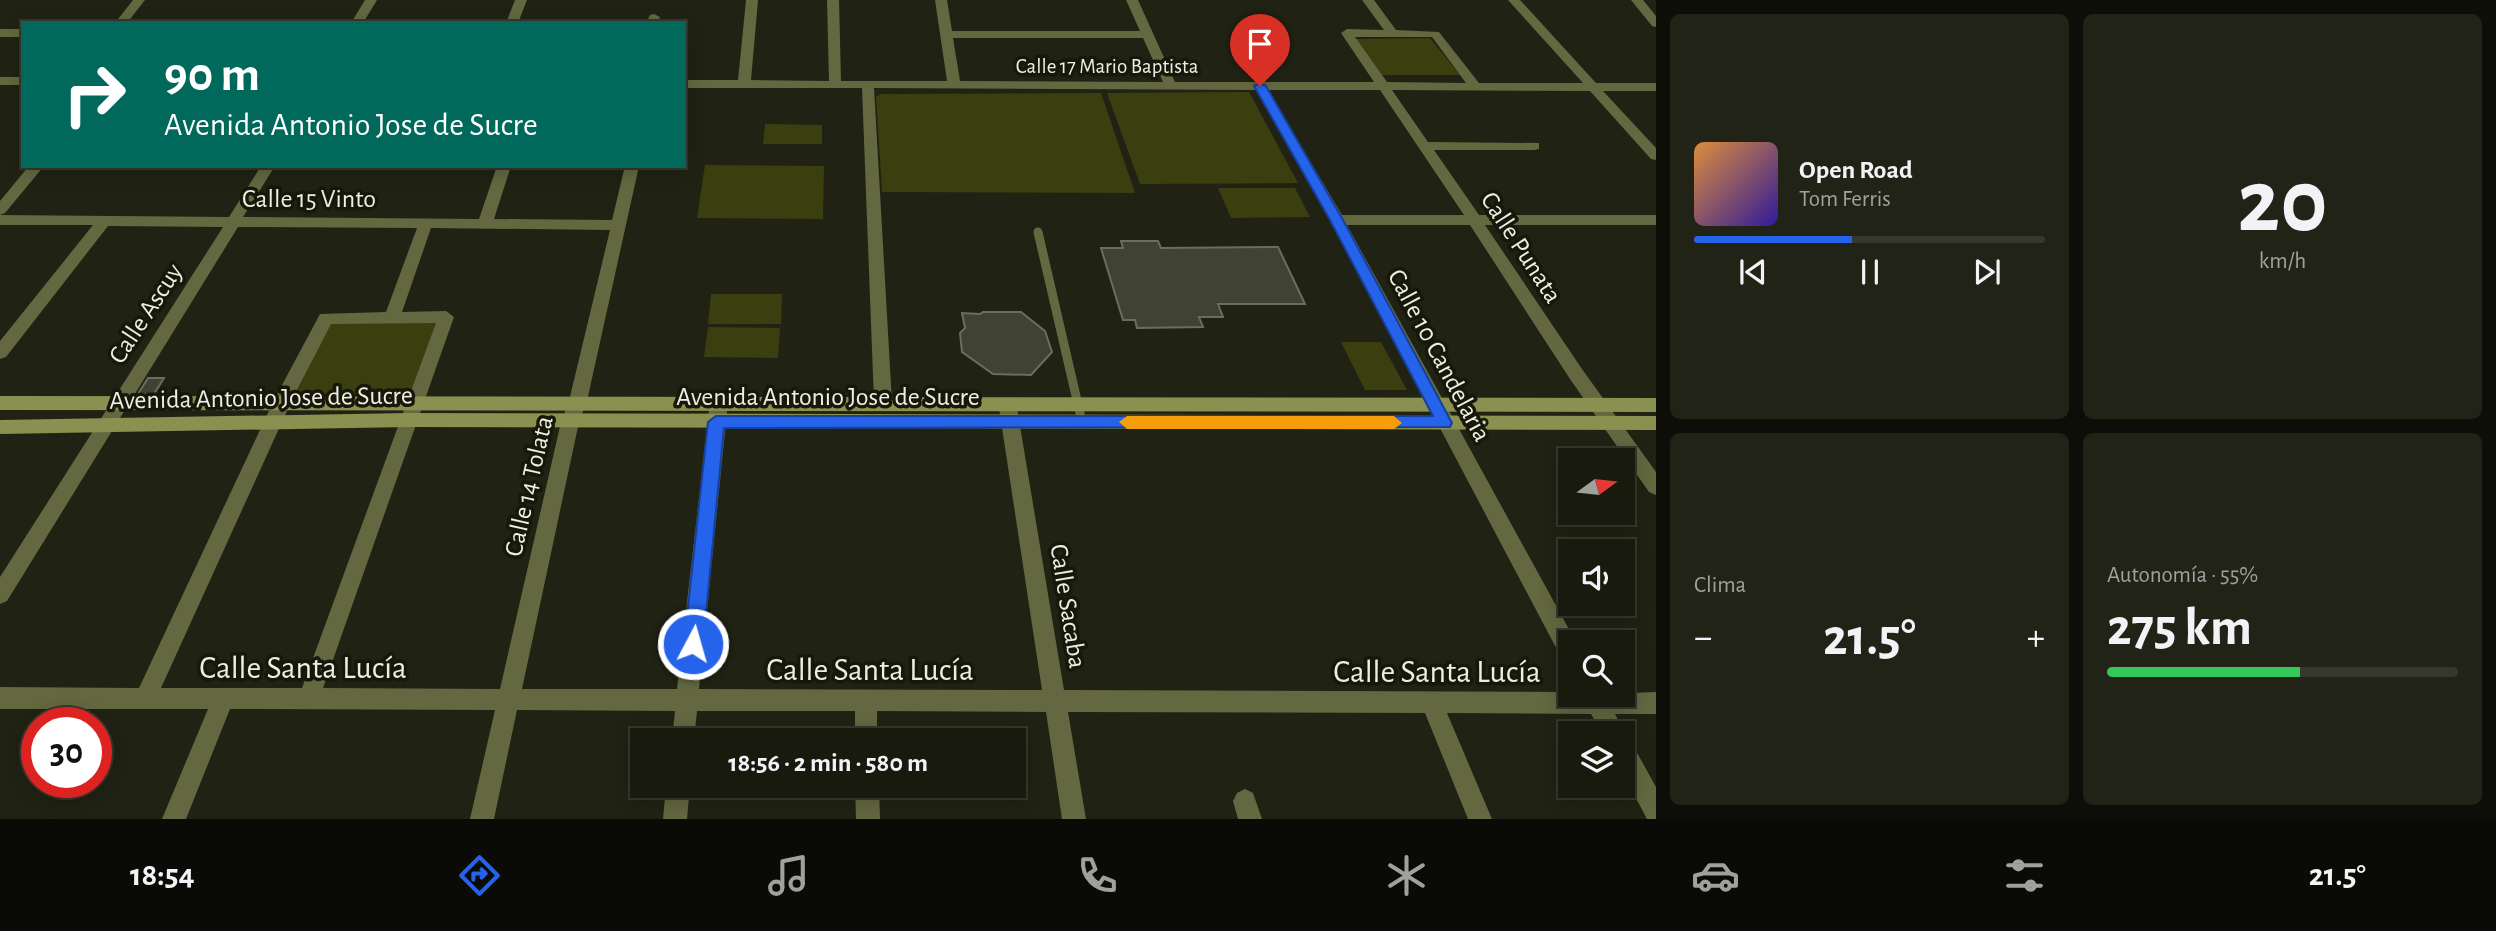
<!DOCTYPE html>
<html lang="es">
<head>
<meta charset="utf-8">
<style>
  :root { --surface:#181a0e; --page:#212317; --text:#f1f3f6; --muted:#9fa19e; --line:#36382e; --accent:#2563eb }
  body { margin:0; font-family:"Alegreya Sans",sans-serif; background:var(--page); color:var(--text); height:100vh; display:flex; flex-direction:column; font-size:26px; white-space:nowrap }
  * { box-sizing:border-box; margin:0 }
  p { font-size:23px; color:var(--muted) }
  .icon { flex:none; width:38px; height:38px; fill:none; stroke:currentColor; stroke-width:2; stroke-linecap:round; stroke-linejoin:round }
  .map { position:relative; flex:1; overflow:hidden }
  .sheet { display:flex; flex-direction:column; gap:14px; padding:14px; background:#0d0e08; width:840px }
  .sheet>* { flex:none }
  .hud { position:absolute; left:21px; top:21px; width:665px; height:147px; border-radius:0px; box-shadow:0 4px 18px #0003,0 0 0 2px var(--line); background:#00695c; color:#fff; overflow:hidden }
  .needle { width:46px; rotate:75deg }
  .buttons { position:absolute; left:1558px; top:448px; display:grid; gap:14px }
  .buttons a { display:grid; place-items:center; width:77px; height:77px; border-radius:0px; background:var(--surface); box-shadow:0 4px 18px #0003,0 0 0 2px var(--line); font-size:35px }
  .speed { position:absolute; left:21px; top:707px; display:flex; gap:14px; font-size:35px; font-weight:700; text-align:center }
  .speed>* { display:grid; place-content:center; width:91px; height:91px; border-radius:50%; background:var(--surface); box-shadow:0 4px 18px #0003,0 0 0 2px var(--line); line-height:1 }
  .speed .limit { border:10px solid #d22; background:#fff; color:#111 }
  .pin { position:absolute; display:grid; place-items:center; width:60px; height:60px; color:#fff; margin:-72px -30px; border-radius:50% 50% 50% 0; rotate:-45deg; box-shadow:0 0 7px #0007 }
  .pin .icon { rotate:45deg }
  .me { position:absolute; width:77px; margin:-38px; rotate:6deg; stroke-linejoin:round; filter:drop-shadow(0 0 5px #0008) }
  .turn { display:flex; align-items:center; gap:24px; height:147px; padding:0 28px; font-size:32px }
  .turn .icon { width:91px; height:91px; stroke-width:2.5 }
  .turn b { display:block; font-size:49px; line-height:60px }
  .big { font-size:52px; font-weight:700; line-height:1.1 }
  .sheet .widget { flex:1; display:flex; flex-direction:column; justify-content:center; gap:10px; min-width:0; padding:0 24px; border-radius:10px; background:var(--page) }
  .sheet .dial { align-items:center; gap:0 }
  .dial b { font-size:91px; line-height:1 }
  .song { display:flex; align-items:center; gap:21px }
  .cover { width:84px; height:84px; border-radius:10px; background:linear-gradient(135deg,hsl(30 70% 55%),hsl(250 70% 35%)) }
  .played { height:7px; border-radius:4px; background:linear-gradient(90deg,var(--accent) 45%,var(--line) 45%) }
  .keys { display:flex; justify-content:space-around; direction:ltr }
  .heat { display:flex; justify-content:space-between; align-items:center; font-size:38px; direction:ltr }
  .charge { height:10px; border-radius:5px; background:linear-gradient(90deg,#34c759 55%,var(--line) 0) }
  .sheet .tiles { flex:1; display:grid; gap:14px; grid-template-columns:repeat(2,1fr) }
  .trip { position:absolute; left:630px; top:728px; width:396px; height:70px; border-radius:0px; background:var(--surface); box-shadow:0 4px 18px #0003,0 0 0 2px var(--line); font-weight:700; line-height:70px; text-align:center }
  .tab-bar { display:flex; height:112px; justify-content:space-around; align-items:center; background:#0a0a06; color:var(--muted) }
  .tab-bar .icon { width:49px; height:49px }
  .tab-bar .on { color:var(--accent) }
  .tab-bar b { font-size:32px; color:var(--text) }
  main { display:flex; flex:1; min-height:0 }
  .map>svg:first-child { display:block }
  .green { fill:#3b3f10 }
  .building { fill:#404233; stroke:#6b6d5d; stroke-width:2 }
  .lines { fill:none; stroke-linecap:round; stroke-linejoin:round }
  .lane { stroke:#636840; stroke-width:9 }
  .street { fill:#636840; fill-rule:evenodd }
  .secondary { fill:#8a904f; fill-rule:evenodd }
  .route { fill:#2563eb; stroke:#184099; stroke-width:2 }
  .slow { fill:#f59e0b }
  .labels { text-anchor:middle; stroke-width:7; stroke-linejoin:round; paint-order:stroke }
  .far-street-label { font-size:21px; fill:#edefe5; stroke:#17180a }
  .street-label { font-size:26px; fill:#edefe5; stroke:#17180a }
  .near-street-label { font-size:32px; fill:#edefe5; stroke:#17180a }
</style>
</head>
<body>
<main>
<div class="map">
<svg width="1656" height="819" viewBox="0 0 1656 819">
  <rect width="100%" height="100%" fill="#202213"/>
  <path class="green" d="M1430,38l30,37h-80l-26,-36z
    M1249,92l49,91 -158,1 -33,-91z
    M1101,93l34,100 -253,-1 -6,-95 5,-3z
    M765,124l57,1v19h-59z
    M705,165l119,1 -1,53 -126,-1z
    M1218,188h77l15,29 -79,1z
    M711,294h71l-1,30h-73z
    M331,321l110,1 -28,73 -117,-1z
    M708,327l72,1 -2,30 -74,-1z
    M1341,342h40l26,48h-42z"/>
  <path class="building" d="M1121,241h37l3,7 117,-1 27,57h-87l5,13h-24l4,10 -66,1 -2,-8h-12l-22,-72h22z
    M983,312h38l24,19 7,21 -21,23 -38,-1 -31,-22 -2,-19 5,-5 -3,-15 18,1z
    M148,378h16l-10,16h-16z"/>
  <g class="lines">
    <path class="lane" d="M1038,232l44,190"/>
    <path class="street" d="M133,0h12l-18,23h-12z
      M365,0h12l-14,23h-12z
      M515,0h12l-9,23h-12z
      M746,0h12l-7,80 78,1 -2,-81h12l2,81h106l-12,-81h12l5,31h188l-14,-31h12l37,82h199l-33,-49 6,-4 37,1 -22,-30h12l22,30 43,2 40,51h104l-75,-83h12l76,83h60v8h-53l53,57v12l-5,-1 -61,-68 -198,-1 36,52 111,1v6l-5,1h-100l45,65h177v10h-171l97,144 74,103v23l-7,-3 -79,-113 -100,-154h-123l229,417h-6v20l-8,-3 -232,-439 -74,-130 -382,-2 18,314 -3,5h-12l-3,-5 -12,-314h-178v-8h54zM1355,37h77l34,46 -79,-1zM953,38h190l20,44 -203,-1zM1268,90h112l84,125h-122z
      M1631,0h12l13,16v11l-4,-1z
      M654,14l6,3 -2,6h-12l4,-8z
      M0,29h23v8h-23z
      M0,77h23v8h-23z
      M29,166h15l-39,47 -5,2v-14z
      M261,166h14l-32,51 236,2 18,-53h14l-17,53 118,1 13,-54h14l-52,235 -8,21 -57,267h155l33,-287 3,-5h12l3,5 -29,287 343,1 -43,-282 3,-5h12l3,5 47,282 506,2v3l86,-3v22h-41l10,19 -2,4 7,3 26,47v32h-9l-25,-47v-39h-20l-11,-19 -144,-1 45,106h-24l-43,-106 -357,-1 18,107h-24l-16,-107 -169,-1v29h-22v-29h-158l-3,29h-22l3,-29 -158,-1 -23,109h-24l25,-109 -265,-1 -44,110h-24l46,-110h-208v-22l139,1 135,-288 46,-86 66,-2 31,-84 -179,-1 -231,374 -7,3v-27l223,-350 -115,-1 -102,131 -6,2v-18l93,-116h-93v-10l229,2zM431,228l179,2 -41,171 -8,21 -61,267 -177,-1 131,-371 -8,-6 -44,1zM436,323l-134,365h-141l131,-288 39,-76z
      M666,786h24l-3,33h-24z
      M855,786h24l1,33h-24z
      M1245,789l8,4 9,26h-24l-5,-18 4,-8z"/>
    <path class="secondary" d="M0,396l1656,2v14l-1656,-2z
      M408,413l1248,3v14l-1248,-3 -408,7v-14z"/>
  </g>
  <path class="route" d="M1260,83l6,3 77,134 109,203 -2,4 -726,1 -21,216 -3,6 -7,3 -7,-3 -2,-6 24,-222 8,-6h717l-103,-196 -76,-134z"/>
  <path class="slow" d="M1127,416h267l8,7 -8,6h-267l-8,-7z"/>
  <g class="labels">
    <g class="far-street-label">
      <text x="1107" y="73">Calle 17 Mario Baptista</text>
    </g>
    <g class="street-label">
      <text x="309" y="207">Calle 15 Vinto</text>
      <text transform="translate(1522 247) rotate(57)" y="9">Calle Punata</text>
      <text transform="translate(145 313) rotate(-57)" y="9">Calle Ascuy</text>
      <text transform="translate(1440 355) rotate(62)" y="9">Calle 10 Candelaria</text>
      <text x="828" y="405">Avenida Antonio Jose de Sucre</text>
      <text transform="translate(261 397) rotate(-1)" y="9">Avenida Antonio Jose de Sucre</text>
      <text transform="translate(528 486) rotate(-77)" y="9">Calle 14 Tolata</text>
      <text transform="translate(1069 606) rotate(81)" y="9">Calle Sacaba</text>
    </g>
    <g class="near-street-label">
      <text x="303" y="678">Calle Santa Lucía</text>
      <text x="870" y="680">Calle Santa Lucía</text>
      <text x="1437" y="682">Calle Santa Lucía</text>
    </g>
  </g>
</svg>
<div class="buttons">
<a><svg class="needle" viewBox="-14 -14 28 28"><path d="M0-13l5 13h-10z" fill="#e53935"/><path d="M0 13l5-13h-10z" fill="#9fa19e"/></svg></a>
<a><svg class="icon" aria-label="sound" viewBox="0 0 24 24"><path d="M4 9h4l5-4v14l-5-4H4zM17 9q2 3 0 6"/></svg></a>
<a><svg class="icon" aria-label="search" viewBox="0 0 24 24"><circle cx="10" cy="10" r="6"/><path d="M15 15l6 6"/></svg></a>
<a><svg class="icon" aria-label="layers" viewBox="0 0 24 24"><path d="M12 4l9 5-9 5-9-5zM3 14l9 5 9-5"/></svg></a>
</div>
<div class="speed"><div class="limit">30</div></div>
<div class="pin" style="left:1260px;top:86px;background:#d93025"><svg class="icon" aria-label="arrive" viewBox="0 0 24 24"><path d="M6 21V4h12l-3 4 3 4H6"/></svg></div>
<svg class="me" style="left:693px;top:644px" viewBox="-20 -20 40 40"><circle r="17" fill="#2563eb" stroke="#fff" stroke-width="3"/><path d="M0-11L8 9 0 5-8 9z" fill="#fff"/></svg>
<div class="trip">18:56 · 2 min · 580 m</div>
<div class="hud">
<div class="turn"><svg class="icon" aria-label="right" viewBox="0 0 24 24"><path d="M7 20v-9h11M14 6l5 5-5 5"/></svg><div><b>90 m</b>Avenida Antonio Jose de Sucre</div></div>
</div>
</div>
<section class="sheet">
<div class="tiles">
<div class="widget">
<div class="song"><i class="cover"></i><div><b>Open Road</b><p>Tom Ferris</p></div></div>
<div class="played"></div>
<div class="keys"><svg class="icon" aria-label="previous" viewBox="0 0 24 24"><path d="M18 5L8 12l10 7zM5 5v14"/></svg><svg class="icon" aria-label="pause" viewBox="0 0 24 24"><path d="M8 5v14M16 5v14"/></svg><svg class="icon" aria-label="next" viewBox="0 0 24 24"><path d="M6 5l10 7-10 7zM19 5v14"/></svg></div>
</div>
<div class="widget dial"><b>20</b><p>km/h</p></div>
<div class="widget"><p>Clima</p>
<div class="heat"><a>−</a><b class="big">21.5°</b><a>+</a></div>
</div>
<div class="widget"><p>Autonomía · 55%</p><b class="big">275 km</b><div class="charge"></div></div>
</div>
</section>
</main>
<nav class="tab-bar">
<b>18:54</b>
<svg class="icon on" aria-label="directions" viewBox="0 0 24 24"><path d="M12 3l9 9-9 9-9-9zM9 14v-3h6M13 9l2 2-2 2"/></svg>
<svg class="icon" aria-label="music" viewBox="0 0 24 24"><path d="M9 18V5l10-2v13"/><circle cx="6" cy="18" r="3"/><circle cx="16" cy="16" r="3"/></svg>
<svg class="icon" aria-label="phone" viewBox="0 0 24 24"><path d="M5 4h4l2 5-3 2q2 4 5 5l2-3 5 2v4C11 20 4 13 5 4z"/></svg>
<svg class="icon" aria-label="climate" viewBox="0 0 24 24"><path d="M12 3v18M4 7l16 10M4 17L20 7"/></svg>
<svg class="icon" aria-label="car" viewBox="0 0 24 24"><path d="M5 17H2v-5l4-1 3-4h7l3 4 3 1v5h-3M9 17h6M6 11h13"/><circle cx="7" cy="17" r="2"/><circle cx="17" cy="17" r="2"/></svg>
<svg class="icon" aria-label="filters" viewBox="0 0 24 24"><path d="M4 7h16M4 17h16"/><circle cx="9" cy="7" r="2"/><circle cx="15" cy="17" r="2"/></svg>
<b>21.5°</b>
</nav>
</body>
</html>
